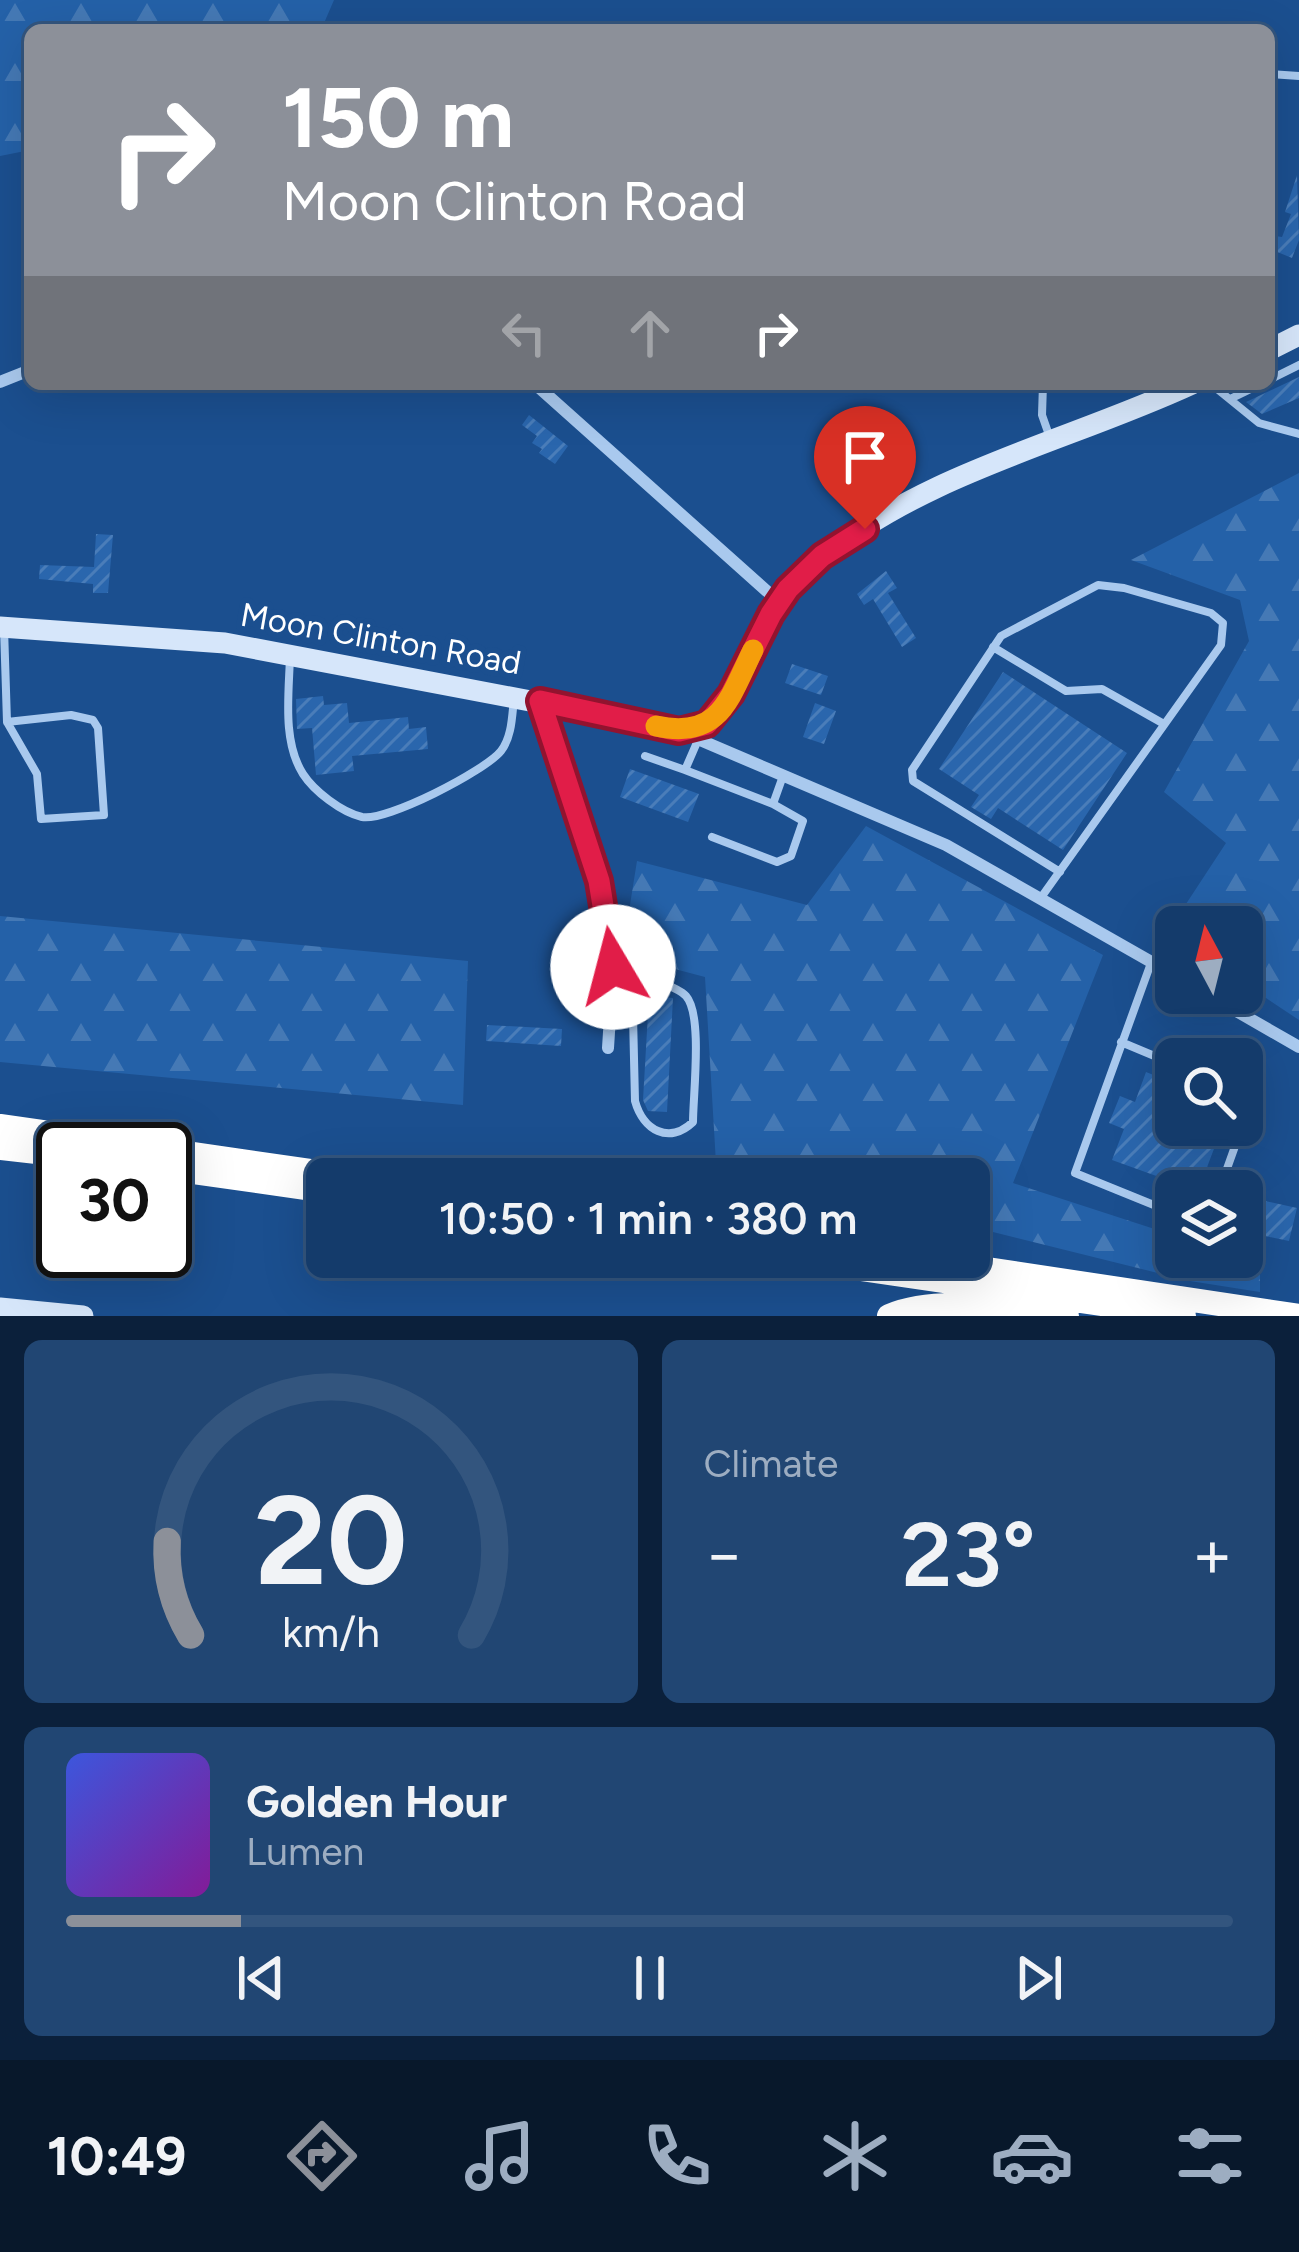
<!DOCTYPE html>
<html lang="en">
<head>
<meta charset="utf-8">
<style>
  :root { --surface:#143b6b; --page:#214673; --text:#f1f3f6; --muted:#9dadc1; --line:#33557e; --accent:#8c9099 }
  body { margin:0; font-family:Figtree,sans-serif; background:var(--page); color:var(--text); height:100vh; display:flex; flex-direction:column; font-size:45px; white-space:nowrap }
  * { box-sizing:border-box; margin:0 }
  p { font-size:39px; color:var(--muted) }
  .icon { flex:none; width:66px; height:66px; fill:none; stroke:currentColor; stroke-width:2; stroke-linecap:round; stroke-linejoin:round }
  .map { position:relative; height:1316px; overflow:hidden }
  .drawer { display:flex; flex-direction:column; gap:24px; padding:24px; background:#0b203b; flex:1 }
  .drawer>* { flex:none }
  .guide { position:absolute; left:24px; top:24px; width:1251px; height:366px; border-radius:18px; box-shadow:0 12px 48px #0002,0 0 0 3px var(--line); background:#8c9099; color:#fff; overflow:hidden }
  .needle { width:78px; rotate:353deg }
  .tools { position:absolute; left:1155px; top:906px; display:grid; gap:24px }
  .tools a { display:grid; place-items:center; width:108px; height:108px; border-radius:18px; background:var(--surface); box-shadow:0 12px 48px #0002,0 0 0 3px var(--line); font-size:60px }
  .speed { position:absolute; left:36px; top:1122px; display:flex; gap:24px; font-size:60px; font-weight:700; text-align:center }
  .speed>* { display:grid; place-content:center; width:156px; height:156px; border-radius:50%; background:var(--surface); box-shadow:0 12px 48px #0002,0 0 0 3px var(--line); line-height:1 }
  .speed .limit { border:6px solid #111; border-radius:18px; background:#fff; color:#111 }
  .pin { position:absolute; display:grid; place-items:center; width:102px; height:102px; color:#fff; margin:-123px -51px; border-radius:50% 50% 50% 0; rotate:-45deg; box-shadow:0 0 12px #0007 }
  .pin .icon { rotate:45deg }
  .me { position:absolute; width:132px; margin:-66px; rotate:352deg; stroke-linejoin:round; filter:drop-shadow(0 0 9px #0008) }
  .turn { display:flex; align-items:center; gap:42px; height:252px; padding:0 60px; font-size:54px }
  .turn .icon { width:156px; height:156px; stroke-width:2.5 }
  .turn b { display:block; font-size:84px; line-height:102px }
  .lanes { display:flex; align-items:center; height:114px; padding:0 60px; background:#0003; justify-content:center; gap:60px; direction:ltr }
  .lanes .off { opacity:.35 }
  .big { font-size:90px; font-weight:600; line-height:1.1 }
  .drawer .widget { flex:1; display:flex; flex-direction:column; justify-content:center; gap:18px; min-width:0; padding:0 42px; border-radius:18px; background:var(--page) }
  .drawer .dial { align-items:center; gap:0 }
  .dial svg { height:312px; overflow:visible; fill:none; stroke:var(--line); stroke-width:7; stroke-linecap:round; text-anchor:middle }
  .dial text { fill:var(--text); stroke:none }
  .song { display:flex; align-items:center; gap:36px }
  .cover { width:144px; height:144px; border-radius:18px; background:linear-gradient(135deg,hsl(230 70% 55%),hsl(290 70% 35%)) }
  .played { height:12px; border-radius:6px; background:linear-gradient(90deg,var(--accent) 15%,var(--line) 15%) }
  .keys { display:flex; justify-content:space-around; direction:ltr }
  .heat { display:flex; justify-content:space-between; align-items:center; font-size:66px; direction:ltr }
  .drawer .tiles { flex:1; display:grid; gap:24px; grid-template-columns:1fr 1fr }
  .widget:last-child { grid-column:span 2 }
  .trip { position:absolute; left:306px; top:1158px; width:684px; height:120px; border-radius:18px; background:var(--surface); box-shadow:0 12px 48px #0002,0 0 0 3px var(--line); font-weight:600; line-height:120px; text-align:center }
  .tabs { display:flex; height:192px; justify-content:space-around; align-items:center; background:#08182b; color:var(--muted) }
  .tabs .icon { width:84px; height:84px }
  .tabs .current { color:var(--accent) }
  .tabs b { font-size:54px; color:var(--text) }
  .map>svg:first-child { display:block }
  .forest { fill:url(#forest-firs) }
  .building { fill:url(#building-hatch) }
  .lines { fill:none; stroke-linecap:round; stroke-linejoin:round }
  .lane { stroke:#a9c9ee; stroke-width:8 }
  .street { stroke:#a9c9ee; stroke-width:12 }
  .secondary { stroke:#d6e6fa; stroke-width:21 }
  .highway { stroke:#fff; stroke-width:24 }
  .route-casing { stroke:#92132f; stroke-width:30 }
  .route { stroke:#e11d48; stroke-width:21 }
  .slow { stroke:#f59e0b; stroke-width:21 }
  .labels { text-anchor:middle; stroke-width:12; stroke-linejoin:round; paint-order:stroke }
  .street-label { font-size:33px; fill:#fff; stroke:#1b4f8f }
</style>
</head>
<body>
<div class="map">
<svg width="1299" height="1316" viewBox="0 0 1299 1316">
  <defs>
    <pattern id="forest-firs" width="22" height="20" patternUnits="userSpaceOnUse" patternTransform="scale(3)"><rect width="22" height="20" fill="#2461a8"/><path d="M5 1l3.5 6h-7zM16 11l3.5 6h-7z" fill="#4579b5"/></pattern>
    <pattern id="building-hatch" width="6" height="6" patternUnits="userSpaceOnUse" patternTransform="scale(3)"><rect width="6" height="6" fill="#2a66ad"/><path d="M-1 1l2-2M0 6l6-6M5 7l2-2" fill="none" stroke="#4a7db9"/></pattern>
  </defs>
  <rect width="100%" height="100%" fill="#1b4f8f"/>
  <path class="forest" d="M0,0h334l-13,30h-291v120l-30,6z
    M1299,473v547l-57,-38v-55h-66v12l-9,-6 59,-90 -62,-51 85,-151 -9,-41 -109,-40z
    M866,826l237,129 -90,228 163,53v21h65l19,6v29l-70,-11 -221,-55v-47h-189l-64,-16 -11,-186 -83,-22 15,-94 170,44z
    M0,916l468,45 -5,144 -463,-43z"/>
  <path class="building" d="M1297,175l2,65 -7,18 -22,-9 5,-13 7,1 9,-23 -6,-2z
    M1299,377v21l-37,16 -16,-12z
    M529,415l39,31 -13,18 -16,-11 3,-4 -10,-6 5,-7 -15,-11z
    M844,417l20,42 -15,10 -21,-36 7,-4 -3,-5z
    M96,534l17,1 -5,58h-15v-9l-54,-5 1,-14 54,2z
    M886,571l11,17 -9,5 28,45 -14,9 -29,-48 -9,6 -7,-11z
    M792,664l36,12 -7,19 -36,-12z
    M1003,672l124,81 -64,97 -65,-42 -7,11 -20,-12 8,-12 -40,-26z
    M323,696l1,9 23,-2 2,20 59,-6 1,12 17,-2 2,22 -76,7 2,15 -38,4 -4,-47 -15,1 -1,-30z
    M815,703l21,8 -12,33 -21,-7z
    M630,769l69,25 -11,28 -68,-25z
    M649,996l24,2 -6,114 -19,-1 -5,-11z
    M487,1025l75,4 -1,17 -75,-5z
    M1146,1072l30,12v41h47l-25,66 -86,-31 12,-31 -15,-6 11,-27 15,6z
    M1242,1196l55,12 -8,33 -47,-10z"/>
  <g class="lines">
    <path class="lane" d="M1269,74l30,2
      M1269,380l30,-15
      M1043,384l-1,31 7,20
      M1211,384l48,39 40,11
      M1230,399l31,-15
      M4,628l3,94 30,52 4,45 63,-4 -6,-87 -5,-8 -22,-5 -64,7
      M993,647l73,44 36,-2 62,35
      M290,656c-1,37 -8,85 13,118 11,17 38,38 59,43 24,5 123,-46 139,-66 11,-14 11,-35 13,-53
      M645,756l40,14 13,-30
      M685,770l88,34 10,-28
      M712,837l65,25 14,-6 12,-35 -30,-17
      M1040,899l181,-254 2,-22 -12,-10 -87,-25 -26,-3 -97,51 -89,134 1,11 147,91
      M1151,963l-76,210 101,41
      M614,967c16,5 62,18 72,29 17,19 7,99 7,126 -24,23 -50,8 -58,-21l-3,-128
      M1121,1042l55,23
      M1219,1191l34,-95 -11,-4"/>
    <path class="street" d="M0,382l30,-12
      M535,384l244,218
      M541,702l62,198 10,69 -5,79
      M686,734l260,111 230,131
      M1205,993l94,54"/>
    <path class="secondary" d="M1269,350l30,-15
      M0,627l225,16 463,88c48,-14 61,-77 83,-116 12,-22 28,-39 48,-55 107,-88 250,-119 373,-176
      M0,1308l83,8"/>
    <path class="highway" d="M0,1126l161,23
      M0,1148l63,7
      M165,1150l201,29
      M165,1168l162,23
      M779,1257l405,59
      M907,1257l392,59
      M889,1316c52,-22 123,-5 178,0"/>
  </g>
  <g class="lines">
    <g class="route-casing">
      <path id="route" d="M613,967l-14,-86 -59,-180 139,30 28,-7 24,-30 40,-80 17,-25 34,-33 43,-27"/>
    </g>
    <use href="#route" class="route"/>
    <path class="slow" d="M656,726c64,14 73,-27 97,-76"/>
  </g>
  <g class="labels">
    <g class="street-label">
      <text transform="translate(381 638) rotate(10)" y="12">Moon Clinton Road</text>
    </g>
  </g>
</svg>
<div class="tools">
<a><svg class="needle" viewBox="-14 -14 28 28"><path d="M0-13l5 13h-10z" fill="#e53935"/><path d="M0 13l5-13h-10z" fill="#9dadc1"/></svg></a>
<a><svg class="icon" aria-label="search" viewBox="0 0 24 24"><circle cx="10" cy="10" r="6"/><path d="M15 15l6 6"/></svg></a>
<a><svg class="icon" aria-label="layers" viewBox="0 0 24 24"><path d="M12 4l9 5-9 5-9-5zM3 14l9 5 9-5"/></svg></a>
</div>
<div class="speed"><div class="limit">30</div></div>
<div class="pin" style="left:865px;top:529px;background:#d93025"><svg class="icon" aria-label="arrive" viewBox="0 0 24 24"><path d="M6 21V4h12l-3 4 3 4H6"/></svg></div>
<svg class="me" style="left:613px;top:967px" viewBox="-20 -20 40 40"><circle r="19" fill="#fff"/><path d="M0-13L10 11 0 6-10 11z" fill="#e11d48"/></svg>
<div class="trip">10:50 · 1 min · 380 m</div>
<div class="guide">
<div class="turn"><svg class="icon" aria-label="right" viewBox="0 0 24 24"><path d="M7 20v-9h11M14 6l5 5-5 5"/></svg><div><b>150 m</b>Moon Clinton Road</div></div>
<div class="lanes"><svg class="icon off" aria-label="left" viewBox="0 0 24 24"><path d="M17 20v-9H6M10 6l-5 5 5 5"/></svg><svg class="icon off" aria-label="ahead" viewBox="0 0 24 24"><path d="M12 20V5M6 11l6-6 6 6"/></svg><svg class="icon" aria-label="right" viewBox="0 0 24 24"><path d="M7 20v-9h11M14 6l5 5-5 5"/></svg></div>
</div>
</div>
<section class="drawer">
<div class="tiles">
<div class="widget dial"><svg viewBox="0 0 100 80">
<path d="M14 69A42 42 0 1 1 86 69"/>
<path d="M14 69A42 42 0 0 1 8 45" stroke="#8c9099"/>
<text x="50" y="56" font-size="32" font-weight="700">20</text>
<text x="50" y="72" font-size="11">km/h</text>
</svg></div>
<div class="widget"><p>Climate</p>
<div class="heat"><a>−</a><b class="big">23°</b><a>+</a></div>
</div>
<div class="widget">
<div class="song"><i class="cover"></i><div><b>Golden Hour</b><p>Lumen</p></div></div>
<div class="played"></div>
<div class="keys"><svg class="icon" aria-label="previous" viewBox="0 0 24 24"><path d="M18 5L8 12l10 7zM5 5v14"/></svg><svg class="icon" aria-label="pause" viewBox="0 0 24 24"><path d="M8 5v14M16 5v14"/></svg><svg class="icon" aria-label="next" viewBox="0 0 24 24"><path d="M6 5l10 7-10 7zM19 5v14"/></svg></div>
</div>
</div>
</section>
<nav class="tabs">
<b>10:49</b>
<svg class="icon current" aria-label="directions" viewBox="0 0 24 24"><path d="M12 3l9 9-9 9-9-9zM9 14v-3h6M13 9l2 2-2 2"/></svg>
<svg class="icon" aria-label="music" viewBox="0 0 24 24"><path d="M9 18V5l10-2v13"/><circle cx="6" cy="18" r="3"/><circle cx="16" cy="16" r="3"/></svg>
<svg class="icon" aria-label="phone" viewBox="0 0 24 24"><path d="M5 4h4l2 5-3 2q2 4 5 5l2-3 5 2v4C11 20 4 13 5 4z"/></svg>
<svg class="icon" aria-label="climate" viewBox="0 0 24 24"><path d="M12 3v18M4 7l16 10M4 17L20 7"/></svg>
<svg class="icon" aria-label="car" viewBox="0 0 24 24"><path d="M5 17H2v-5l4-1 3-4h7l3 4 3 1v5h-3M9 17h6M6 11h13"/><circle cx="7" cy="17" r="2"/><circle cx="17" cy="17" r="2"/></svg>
<svg class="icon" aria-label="filters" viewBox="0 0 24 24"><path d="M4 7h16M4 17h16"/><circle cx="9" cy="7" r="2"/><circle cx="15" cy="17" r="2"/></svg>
</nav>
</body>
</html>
